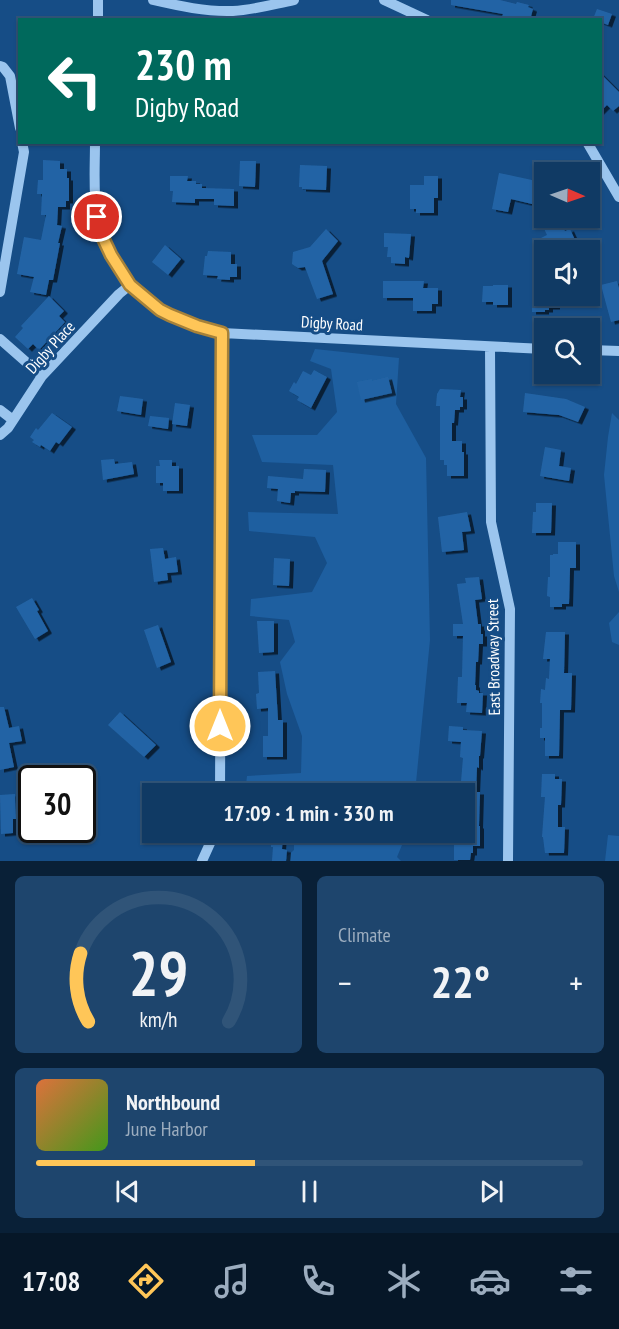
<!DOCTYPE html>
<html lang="en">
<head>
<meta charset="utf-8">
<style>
  :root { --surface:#103a64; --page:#1e456d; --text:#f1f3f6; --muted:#9cadbf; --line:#305478; --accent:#ffc658 }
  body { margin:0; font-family:"PT Sans Narrow",sans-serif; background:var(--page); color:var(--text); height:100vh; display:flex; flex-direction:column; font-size:22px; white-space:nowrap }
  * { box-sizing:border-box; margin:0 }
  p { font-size:20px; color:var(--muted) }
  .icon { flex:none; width:33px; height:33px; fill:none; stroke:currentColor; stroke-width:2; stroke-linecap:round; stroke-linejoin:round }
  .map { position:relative; height:861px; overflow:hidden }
  .drawer { display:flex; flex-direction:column; gap:15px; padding:15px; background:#092037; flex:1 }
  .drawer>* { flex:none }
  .top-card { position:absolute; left:18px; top:18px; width:584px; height:126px; border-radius:0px; box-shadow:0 2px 4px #0004,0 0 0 2px var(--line); background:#00695c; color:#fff; overflow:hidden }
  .needle { width:39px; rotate:92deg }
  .controls { position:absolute; left:534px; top:162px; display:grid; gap:12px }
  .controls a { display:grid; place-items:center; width:66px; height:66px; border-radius:0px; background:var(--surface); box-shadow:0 2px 4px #0004,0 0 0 2px var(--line); font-size:30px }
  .speed { position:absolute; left:18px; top:765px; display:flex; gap:12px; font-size:30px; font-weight:700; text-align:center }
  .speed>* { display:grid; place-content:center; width:78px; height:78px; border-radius:50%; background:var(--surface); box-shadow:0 2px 4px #0004,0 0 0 2px var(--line); line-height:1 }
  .speed .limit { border:3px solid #111; border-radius:9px; background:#fff; color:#111 }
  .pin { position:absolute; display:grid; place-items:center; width:51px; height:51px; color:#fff; margin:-26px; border:3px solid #fff; border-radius:50%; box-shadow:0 2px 6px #0007 }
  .me { position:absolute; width:66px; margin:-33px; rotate:0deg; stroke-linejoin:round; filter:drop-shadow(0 0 4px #0008) }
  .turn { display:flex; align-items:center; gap:21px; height:126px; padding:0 18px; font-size:27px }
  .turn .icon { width:78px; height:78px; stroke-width:2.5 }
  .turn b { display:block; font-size:42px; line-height:51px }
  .big { font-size:45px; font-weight:800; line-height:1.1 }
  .drawer .tile { flex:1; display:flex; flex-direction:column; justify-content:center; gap:9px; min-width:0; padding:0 21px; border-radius:9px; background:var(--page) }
  .drawer .dial { align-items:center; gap:0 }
  .dial svg { height:156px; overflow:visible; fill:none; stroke:var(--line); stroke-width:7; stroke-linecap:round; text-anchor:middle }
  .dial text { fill:var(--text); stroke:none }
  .song { display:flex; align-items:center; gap:18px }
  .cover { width:72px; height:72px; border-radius:9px; background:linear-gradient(135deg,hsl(20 70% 55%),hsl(100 70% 35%)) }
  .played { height:6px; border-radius:3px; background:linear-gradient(90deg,var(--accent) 40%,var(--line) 40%) }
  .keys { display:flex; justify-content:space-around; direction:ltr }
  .heat { display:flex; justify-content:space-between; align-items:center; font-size:33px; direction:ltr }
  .drawer .tiles { flex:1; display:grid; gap:15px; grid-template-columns:1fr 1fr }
  .tile:last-child { grid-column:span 2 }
  .trip { position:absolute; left:142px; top:783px; width:333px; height:60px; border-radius:0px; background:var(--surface); box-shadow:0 2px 4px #0004,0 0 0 2px var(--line); font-weight:800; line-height:60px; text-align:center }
  .menu { display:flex; height:96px; justify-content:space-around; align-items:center; background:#061728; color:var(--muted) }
  .menu .icon { width:42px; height:42px }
  .menu .active { color:var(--accent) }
  .menu b { font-size:27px; color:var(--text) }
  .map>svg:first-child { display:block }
  .green { fill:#1e5fa0 }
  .building { fill:#2464a5; filter:url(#shadow) }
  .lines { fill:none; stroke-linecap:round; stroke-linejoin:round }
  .minor { stroke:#9bc5ee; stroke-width:10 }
  .route-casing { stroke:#a68139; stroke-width:15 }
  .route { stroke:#ffc658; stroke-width:10 }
  .labels { text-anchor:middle; stroke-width:6; stroke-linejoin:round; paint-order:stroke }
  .street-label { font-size:16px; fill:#fff; stroke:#164d86 }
</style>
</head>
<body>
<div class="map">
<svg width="619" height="861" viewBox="0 0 619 861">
  <defs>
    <filter id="shadow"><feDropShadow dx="4" dy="2.5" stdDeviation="0" flood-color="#0009"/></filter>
  </defs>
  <rect width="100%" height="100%" fill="#164d86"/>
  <path class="green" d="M315,349l84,9 -3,46 30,54 4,182 -15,153 -170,1 2,-18 54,-3 1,-37 -15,-42 -7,-32 15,-20 -6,-22 -39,-4 1,-17 61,-7 15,-29 -12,-26 -66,-6 -1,-19 90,2 -5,-49 -71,-3 -10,-27h65l20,-23 -6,-43 -21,-8z
    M612,413l7,7v172l-5,-16 -10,-101 4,-38z
    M619,612v33l-7,-3 -3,-19z
    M294,833h113l-10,24 4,4h-119l12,-11z
    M608,835l11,1v25h-14z"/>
  <path class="building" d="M451,0h49l16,4 1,-2 12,3 -1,2 5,2 -3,11h-29l2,-6 -52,-9z
    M597,9l15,5 -4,11 -8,-3v-2l-7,-1z
    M600,73l19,19v14l-6,5 -6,-6 -7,7z
    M43,160l17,1v8h7v9h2v23h-3v6h-8l-1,18 5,1 -4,17h2l-7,37h-4l-3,15 -16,-3 4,-15 -17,-3 7,-37 17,3 5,-25h-5l1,-21h-5l1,-14h5z
    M240,161h16l-1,26 -16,-1z
    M300,165l27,1 -1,24 -24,-1v-2h-3z
    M499,173l42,9 -5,23 -25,-6 -3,13 -16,-3z
    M170,176h18l-1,5h9v3h6v4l32,1v17l-20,-1v-6h-19v4l-23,-1 1,-11h-3z
    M424,176h14v22h-4v15h-18v-4h-6v-24h14z
    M539,218h16l3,5 2,-1 5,9 5,-2 5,11 -23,10h-5l-6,-12 6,-3z
    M326,229l12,12 -16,20 11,33 -16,5 -12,-32 -7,1 -6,-4 1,-12 17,-5z
    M384,233l27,1 -2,24 -4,-1v7l-14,-1v-6h-4l1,-10h-4z
    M165,245l16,14 -13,16 -16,-13z
    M208,251l23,1v12h6v13h-7v3l-13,-1 1,-3 -15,-1 2,-19h2z
    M383,281h41l-1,7h15v16h-6v7h-19v-13h-30z
    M617,281l2,7v32l-8,2 -10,-37z
    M493,285h15v20h-15v-3h-11l1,-16h10z
    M533,285l11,1v10h12v11h-7v3h-4v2h-13z
    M49,296l15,15 -5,5 6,6 -26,28 -6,-6 -5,5 -13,-12 8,-9 -2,-2z
    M314,370l13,7 -16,31 -14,-8 2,-3 -10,-6 5,-9 2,2 7,-13 8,4z
    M388,377l4,16 -31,7 -4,-18 15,-3v2z
    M440,389l21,1 -1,7h3v10h-3v3h-5l-1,13h-2v18h10v11h2v24h-17v-11h-3v-5h-4v-54h-4l1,-12z
    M525,393l41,6 19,8 -7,15 -19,-7 -36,-3z
    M120,396l23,3 -2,16 -24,-4z
    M175,403l15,2 -3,21 -15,-2z
    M52,413l20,14 -13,17 -3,-2 -6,9 -9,-6 -1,2 -8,-5 2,-2 -4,-3 6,-9 2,2z
    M150,416l19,2 -1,11 -20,-3z
    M545,447l16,3 -2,16 12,2 -2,13 -29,-5z
    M114,459l1,5 17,-2 2,12 -31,6 -2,-20z
    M159,460h13v6h7v25h-16v-8h-7v-17h4z
    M304,469l22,1 -1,22 -30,-1v2h-4l-1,10 -13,-2 1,-12 -11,-1 1,-12 35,3z
    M536,503h16l-1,30h-19l1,-21h3z
    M467,512l4,19 -9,1 2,18 -22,2 -4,-35z
    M558,542h18v26h-6l-1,36h-7v3h-12v-10l-3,-1 1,-19h2v-22h3v-1h5z
    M163,548l2,11 11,-2 2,15 -11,1 1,7 -14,2 -4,-33z
    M274,558l16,1 -1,27 -16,-1z
    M479,577l3,22 -7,1 3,24h3v10h2v10h-4l-1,18h-2l-1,23h1v5l3,1v2h4l-1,20 -16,-1 1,-9h-10l1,-26h4l1,-41h-10v-12h10l-6,-40 9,-1 -1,-5z
    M32,598l7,12 -2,1 11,20 -13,8 -19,-32z
    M257,621h17v31l-15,1z
    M158,625l13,37 -14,6 -13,-38z
    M546,632h19l-1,41h8l-1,37h-11l-1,46h-14v-18h-5v-10h2v-25h-2l1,-14 4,1 1,-12 3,1 1,-20h-7z
    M275,671l3,49h5v37h-20v-21h5v-28l-11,1 -1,-15 3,-1 -1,-21z
    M0,707h4l5,21 10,-2 3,15 -13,2 5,24 -14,3z
    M120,712l36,33 -12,12 -36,-32z
    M449,726l14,1v3l19,1 -2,25h-1v12l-2,-1 -1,25h4l-1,34h1v20h-7v7h-2l-1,7h-16v-27l11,-1v-38h-5l3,-36 -3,-1 1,-15 -13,-1z
    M542,774h13v5h7l-1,26h-3v22h7l-1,26h-19l-2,-16h-1l3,-40h-4z
    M15,794l1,25h-3v14l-12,1 -1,-39z
    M271,832h12l-1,17 5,1 -1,11h-14l1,-14h-2z"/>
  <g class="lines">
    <path class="minor" d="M153,0c26,6 53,12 80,11 21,-1 41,-7 61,-11
      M384,0l43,20
      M98,20v-20
      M0,66l3,1 7,9 10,52
      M95,142c0,24 -2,52 2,75 6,38 38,81 72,98 17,8 36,13 53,18l322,16
      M587,142l32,55
      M0,292l24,-140 -2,-10
      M0,339l42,37
      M490,347l1,175 19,87 -2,252
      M590,350l29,1
      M0,410l13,10
      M0,435l8,-7 34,-52 77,-82 11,-9
      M220,794l2,-461
      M202,861l10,-22 2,-7"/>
  </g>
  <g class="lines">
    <g class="route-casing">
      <path id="route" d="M97,217l6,21 8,17 19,30 30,25 10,5 27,11 25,7 -2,393"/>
    </g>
    <use href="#route" class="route"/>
  </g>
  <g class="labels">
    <g class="street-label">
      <text transform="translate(332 323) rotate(3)" y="6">Digby Road</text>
      <text transform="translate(50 347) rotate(-48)" y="6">Digby Place</text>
      <text transform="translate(493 657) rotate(-91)" y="6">East Broadway Street</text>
    </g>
  </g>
</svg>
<div class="controls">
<a><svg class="needle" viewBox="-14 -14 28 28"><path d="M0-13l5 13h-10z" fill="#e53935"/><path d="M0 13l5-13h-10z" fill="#9cadbf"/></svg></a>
<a><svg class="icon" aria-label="sound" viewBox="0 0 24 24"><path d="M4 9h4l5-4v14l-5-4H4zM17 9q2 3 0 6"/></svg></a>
<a><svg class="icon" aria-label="search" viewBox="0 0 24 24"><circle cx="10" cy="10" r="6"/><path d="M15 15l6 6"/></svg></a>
</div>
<div class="speed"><div class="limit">30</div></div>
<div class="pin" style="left:97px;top:217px;background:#d93025"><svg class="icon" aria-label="arrive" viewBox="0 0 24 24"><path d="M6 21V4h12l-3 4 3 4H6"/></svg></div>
<svg class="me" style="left:220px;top:726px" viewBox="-20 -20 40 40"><circle r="17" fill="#ffc658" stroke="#fff" stroke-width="3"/><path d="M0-11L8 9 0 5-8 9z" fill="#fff"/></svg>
<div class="trip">17:09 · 1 min · 330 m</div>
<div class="top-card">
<div class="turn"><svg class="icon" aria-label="left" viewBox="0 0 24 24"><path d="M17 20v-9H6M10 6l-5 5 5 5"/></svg><div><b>230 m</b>Digby Road</div></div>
</div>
</div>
<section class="drawer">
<div class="tiles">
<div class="tile dial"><svg viewBox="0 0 100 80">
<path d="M14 69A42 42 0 1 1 86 69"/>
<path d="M14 69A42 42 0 0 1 10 34" stroke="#ffc658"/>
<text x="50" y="56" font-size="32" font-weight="700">29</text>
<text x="50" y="72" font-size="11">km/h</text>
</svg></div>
<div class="tile"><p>Climate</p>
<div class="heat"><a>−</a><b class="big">22°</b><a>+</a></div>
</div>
<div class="tile">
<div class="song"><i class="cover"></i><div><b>Northbound</b><p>June Harbor</p></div></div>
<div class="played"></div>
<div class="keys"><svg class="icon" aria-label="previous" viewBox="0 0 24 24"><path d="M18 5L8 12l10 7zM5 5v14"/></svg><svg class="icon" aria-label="pause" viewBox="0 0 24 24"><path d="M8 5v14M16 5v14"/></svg><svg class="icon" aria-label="next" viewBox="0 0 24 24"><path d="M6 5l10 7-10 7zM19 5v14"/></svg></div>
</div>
</div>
</section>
<nav class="menu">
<b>17:08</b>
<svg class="icon active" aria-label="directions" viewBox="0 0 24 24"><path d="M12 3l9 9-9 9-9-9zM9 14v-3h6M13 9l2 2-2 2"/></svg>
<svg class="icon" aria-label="music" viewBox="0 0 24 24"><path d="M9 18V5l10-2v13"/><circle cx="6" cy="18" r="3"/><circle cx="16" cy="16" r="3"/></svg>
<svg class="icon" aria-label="phone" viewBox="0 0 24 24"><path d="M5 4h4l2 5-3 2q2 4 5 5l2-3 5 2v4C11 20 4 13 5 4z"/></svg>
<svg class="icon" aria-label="climate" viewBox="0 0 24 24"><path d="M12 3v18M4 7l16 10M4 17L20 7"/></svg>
<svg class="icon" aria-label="car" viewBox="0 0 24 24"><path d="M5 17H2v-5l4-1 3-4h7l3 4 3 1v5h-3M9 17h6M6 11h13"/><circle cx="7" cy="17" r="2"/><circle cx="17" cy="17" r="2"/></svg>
<svg class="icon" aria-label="filters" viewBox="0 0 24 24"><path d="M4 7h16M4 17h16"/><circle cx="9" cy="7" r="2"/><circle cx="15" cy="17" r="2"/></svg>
</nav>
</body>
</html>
